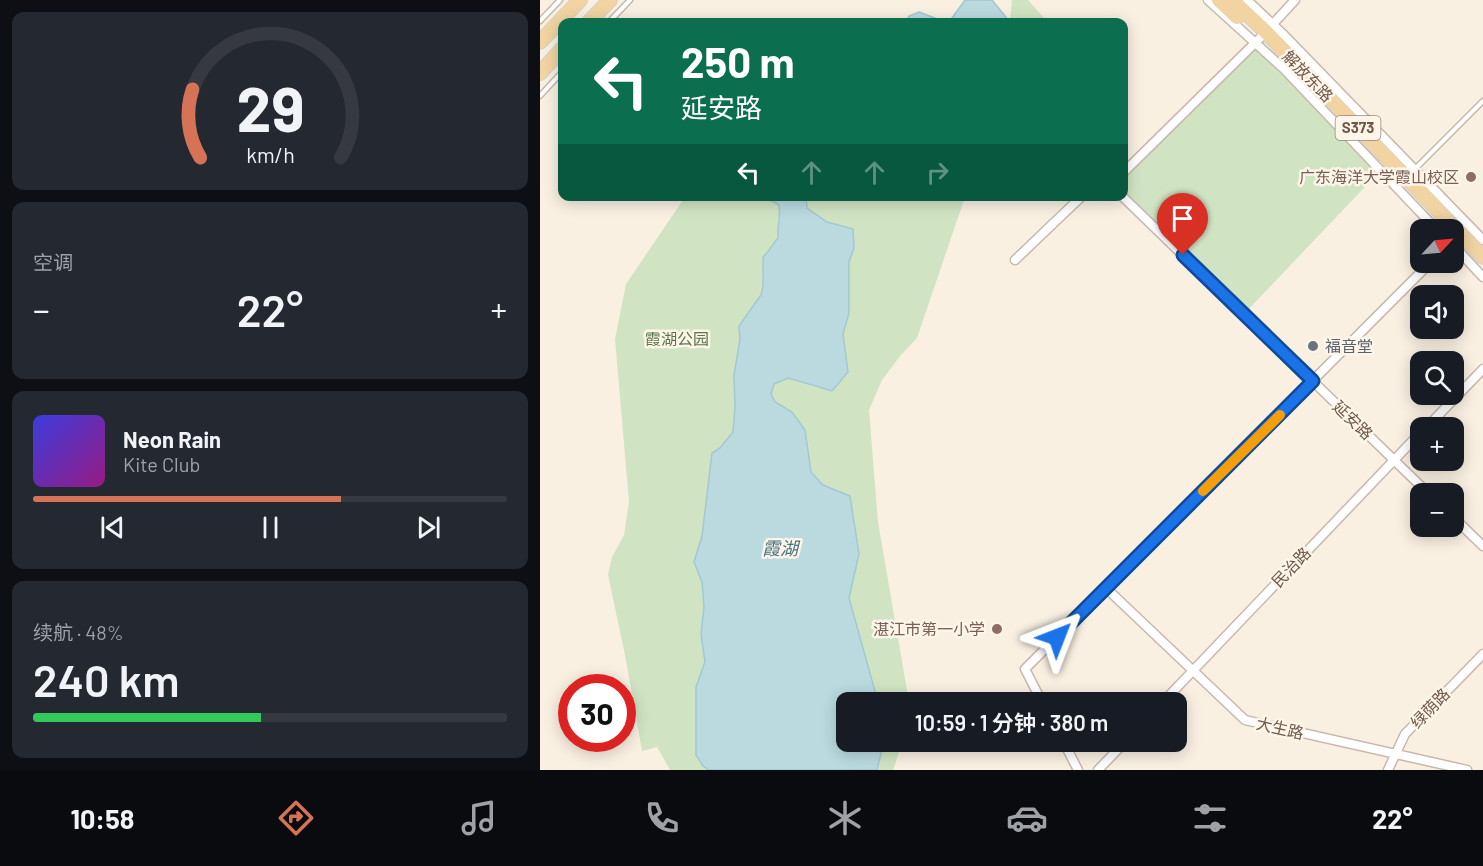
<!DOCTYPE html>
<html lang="zh">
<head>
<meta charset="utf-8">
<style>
  :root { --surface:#171b24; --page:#242831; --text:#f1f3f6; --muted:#9ea1a6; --line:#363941; --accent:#d67255 }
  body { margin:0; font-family:Barlow,"Noto Sans SC",sans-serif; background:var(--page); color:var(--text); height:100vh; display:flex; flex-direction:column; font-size:22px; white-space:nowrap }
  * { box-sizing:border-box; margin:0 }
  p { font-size:20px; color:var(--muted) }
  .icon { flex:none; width:33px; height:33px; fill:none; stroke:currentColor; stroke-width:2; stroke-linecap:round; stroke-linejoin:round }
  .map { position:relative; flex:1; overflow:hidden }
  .panel { display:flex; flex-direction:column; gap:12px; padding:12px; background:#0d0f14; width:540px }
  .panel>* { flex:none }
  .hud { position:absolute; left:18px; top:18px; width:570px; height:183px; border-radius:12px; box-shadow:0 3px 15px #0003; background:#0b6e4f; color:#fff; overflow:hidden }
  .needle { width:39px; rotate:64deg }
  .controls { position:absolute; left:870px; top:219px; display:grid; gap:12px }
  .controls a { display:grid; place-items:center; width:54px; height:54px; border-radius:12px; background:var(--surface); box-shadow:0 3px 15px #0003; font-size:30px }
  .speed { position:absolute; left:18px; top:674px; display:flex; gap:12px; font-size:30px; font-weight:700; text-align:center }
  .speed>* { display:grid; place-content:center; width:78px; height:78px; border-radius:50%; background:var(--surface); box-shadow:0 3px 15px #0003; line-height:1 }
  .speed .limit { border:9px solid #d22; background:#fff; color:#111 }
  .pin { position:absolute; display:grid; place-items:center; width:51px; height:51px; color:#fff; margin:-62px -26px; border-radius:50% 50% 50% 0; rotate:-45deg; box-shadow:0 0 6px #0007 }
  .pin .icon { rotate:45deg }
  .me { position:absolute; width:66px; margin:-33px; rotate:45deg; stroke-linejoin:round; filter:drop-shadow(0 0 4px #0008) }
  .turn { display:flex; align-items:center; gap:21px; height:126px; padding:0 24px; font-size:27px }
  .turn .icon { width:78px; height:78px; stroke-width:2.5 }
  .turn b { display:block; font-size:42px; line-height:51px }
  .lanes { display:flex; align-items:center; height:57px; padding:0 24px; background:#0003; justify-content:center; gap:30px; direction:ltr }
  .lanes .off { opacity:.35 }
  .big { font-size:45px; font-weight:600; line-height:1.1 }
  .panel .card { flex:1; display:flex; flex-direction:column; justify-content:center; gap:9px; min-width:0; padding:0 21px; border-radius:12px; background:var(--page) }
  .panel .dial { align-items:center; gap:0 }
  .dial svg { height:156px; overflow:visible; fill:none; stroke:var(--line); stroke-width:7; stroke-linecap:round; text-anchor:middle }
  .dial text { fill:var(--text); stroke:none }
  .song { display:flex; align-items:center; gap:18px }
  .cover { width:72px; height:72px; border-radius:9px; background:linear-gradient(135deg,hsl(240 70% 55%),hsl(310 70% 35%)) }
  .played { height:6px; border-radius:3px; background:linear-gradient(90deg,var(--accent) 65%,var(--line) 65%) }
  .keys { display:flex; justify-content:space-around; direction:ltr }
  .heat { display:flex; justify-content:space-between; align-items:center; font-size:33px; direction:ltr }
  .charge { height:9px; border-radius:4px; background:linear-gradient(90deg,#34c759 48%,var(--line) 0) }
  .trip { position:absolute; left:296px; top:692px; width:351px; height:60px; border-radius:12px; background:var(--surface); box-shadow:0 3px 15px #0003; font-weight:600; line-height:60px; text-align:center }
  .dock { display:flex; height:96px; justify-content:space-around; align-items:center; background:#090b0e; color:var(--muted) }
  .dock .icon { width:42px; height:42px }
  .dock .on { color:var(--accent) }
  .dock b { font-size:27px; color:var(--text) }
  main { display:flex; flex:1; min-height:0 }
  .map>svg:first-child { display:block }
  .green { fill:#d0e4c3 }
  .water { fill:#badae0; stroke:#a1c9d0; stroke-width:1.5 }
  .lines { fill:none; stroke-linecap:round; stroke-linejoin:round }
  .lane-casing { stroke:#c8b8ab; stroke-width:7 }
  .street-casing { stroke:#c8b8ab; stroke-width:11 }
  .primary-casing { stroke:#d6d0cd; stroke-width:16 }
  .lane { stroke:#fff; stroke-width:4 }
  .street { stroke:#fff; stroke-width:8 }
  .primary { stroke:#f1d4a2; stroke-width:14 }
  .route-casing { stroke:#114b97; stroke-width:15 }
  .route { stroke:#1a73e8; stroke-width:10 }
  .slow { stroke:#f59e0b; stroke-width:10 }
  .education-dot { fill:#8d6e63; stroke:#fdf5e8; stroke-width:2 }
  .worship-dot { fill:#6b7280; stroke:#fdf5e8; stroke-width:2 }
  .labels { text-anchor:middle; stroke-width:5; stroke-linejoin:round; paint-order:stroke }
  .shield { fill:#fdf5e8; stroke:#99877b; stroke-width:1.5 }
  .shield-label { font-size:15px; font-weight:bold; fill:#6e584c }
  .street-label { font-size:16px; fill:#6e584c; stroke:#fdf5e8 }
  .education-label { font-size:16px; fill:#785e54; stroke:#fdf5e8; text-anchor:end }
  .park-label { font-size:16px; fill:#567848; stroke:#fdf5e8 }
  .worship-label { font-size:16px; fill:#5b616d; stroke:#fdf5e8; text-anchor:start }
  .water-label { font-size:18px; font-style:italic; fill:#48757f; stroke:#fdf5e8 }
</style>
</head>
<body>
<main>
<section class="panel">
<div class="card dial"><svg viewBox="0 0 100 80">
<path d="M14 69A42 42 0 1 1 86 69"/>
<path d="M14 69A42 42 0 0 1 10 34" stroke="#d67255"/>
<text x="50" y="56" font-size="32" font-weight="700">29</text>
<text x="50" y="72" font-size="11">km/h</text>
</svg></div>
<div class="card"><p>空调</p>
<div class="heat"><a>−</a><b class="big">22°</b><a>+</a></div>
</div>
<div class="card">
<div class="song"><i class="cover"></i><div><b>Neon Rain</b><p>Kite Club</p></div></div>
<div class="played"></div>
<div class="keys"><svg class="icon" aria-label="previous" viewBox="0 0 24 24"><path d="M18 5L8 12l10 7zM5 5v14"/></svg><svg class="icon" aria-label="pause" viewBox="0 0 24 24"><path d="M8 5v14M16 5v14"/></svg><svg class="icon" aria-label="next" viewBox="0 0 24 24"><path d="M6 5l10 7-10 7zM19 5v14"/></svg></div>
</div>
<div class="card"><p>续航 · 48%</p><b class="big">240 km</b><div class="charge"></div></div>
</section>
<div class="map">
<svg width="943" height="770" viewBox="0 0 943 770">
  <rect width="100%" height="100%" fill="#f9f0e2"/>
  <path class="green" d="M472,0h16l16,18 -2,4h-32z
    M720,38l122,131 -138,145 -120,-118v-24z
    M145,197h80l14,8c2,14 -2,20 -1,33l-6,6 -10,27 1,15 -2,9 -22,31 1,13 -6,36 1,32 -2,25 -13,16 -8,6 -10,82 -8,26 8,20 2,25 -3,27 4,28 -9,25v67l7,12 6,4h-39l-13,-23 -15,4 -17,-96 -17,-80 4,-18 12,-22 5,-33 -14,-163 11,-55z
    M266,197h159l-48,141 -16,17 -19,25 -13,30 9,112 31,180h-31l-29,-104 10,-44 -9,-58 -27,-11 -12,-13 -6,-42 -13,-18 -17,-10 -4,-8 3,-10 13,-6 31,10 28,-34 -3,-20 6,-21v-51l5,-14 -1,-19 -26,-7 -20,-14z
    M344,741h19l-10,29h-16z"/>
  <path class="water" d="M425,0h27l18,22h-61z
    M379,12l26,10h-39l3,-6z
    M225,197h41l1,11 20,14 26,7 1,19 -5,14v51l-6,21 5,38 -16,19 -44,-13 -14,6 -3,10 4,8 17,10 13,18 6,42 12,13 27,11 9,58 -10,44 29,104h-32v39h38l-7,29h-168l-6,-4 -7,-11v-68l9,-25 -4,-28 3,-27 -2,-25 -8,-20 8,-26 10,-83 8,-5 13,-16 2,-25 -1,-32 6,-36 -1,-13 22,-31 2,-9v-29c7,-6 9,-13 15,-19 -1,-13 3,-19 1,-33z"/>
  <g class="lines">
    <g class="lane-casing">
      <path id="lane" d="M0,21l20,-21
        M69,22l21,-22
        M0,96l22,-24
        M876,168l67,-67"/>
    </g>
    <g class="street-casing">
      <path id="street" d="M668,0l76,69 153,161
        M707,0l37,35 199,205
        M584,172l136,-134 35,-38
        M582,196l307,298
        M914,246l29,31
        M475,260l67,-64
        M886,428l57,-59
        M914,518l29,28
        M566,588l139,132 222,50
        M502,702l-17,-33 406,-407
        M623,702l257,-269
        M523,741l15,29
        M558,770l28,-29
        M848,770l17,-36 78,-80"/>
    </g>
    <g class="primary-casing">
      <path id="primary" d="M679,0l18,17
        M692,0l33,31 218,226
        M49,22l21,-22
        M0,42l40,-42
        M0,73l22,-24"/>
    </g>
    <use href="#lane" class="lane"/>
    <use href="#street" class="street"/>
    <use href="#primary" class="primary"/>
  </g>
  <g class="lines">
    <g class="route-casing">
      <path id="route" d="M517,637l256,-256 -130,-126"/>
    </g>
    <use href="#route" class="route"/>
    <path class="slow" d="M663,491l77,-76"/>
  </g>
  <g class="education-dot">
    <circle cx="931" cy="177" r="6"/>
    <circle cx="457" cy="629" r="6"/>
  </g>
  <circle class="worship-dot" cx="773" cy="346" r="6"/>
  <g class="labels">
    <rect class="shield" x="795.5" y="116" width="45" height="24" rx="4.5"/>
    <g class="shield-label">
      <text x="818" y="133">S373</text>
    </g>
    <g class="street-label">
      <text transform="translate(768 76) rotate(46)" y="6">解放东路</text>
      <text transform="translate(813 420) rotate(44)" y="6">延安路</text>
      <text transform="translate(751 567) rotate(-46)" y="6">民治路</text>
      <text transform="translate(890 708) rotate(-46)" y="6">绿荫路</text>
      <text transform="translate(740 728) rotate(13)" y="6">大生路</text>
    </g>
    <g class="education-label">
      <text x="919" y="183">广东海洋大学霞山校区</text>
      <text x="445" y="635">湛江市第一小学</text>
    </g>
    <g class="park-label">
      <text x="137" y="345">霞湖公园</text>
    </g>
    <g class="worship-label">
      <text x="785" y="352">福音堂</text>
    </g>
    <g class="water-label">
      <text x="240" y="555">霞湖</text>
    </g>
  </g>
</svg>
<div class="controls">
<a><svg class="needle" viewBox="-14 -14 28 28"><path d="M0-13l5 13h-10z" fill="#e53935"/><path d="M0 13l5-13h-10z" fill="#9ea1a6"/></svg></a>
<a><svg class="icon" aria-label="sound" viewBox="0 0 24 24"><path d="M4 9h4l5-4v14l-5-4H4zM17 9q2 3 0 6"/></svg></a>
<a><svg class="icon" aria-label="search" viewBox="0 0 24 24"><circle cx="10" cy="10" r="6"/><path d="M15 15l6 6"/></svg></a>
<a>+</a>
<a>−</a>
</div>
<div class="speed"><div class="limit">30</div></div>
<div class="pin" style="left:643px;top:255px;background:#d93025"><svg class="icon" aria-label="arrive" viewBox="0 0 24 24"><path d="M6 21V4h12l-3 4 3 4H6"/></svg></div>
<svg class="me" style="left:517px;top:637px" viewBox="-20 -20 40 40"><path d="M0-17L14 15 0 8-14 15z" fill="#1a73e8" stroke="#fff" stroke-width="4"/></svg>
<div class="trip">10:59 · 1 分钟 · 380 m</div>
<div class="hud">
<div class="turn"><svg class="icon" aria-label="left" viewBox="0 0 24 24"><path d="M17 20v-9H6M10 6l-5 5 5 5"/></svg><div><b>250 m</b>延安路</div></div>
<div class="lanes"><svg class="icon" aria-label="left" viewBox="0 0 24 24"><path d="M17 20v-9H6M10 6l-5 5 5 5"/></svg><svg class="icon off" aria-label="ahead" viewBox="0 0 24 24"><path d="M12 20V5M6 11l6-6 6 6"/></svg><svg class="icon off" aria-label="ahead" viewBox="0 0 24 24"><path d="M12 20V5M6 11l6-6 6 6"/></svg><svg class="icon off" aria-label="right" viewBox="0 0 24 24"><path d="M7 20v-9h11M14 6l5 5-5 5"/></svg></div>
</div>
</div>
</main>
<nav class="dock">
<b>10:58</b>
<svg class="icon on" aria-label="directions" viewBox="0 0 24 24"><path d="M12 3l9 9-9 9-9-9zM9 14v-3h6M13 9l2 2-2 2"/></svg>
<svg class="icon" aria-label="music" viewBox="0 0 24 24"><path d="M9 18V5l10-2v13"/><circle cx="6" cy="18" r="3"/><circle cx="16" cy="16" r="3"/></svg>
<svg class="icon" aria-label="phone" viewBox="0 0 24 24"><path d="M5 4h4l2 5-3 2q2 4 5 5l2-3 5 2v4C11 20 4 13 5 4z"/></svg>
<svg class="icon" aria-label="climate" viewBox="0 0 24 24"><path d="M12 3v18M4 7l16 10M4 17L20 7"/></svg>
<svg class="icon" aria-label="car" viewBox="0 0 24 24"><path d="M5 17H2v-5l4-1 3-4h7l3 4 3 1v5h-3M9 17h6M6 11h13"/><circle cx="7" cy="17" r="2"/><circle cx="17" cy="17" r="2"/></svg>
<svg class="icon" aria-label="filters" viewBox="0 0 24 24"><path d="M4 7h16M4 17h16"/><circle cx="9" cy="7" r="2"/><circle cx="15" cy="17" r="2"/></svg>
<b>22°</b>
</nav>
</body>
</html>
